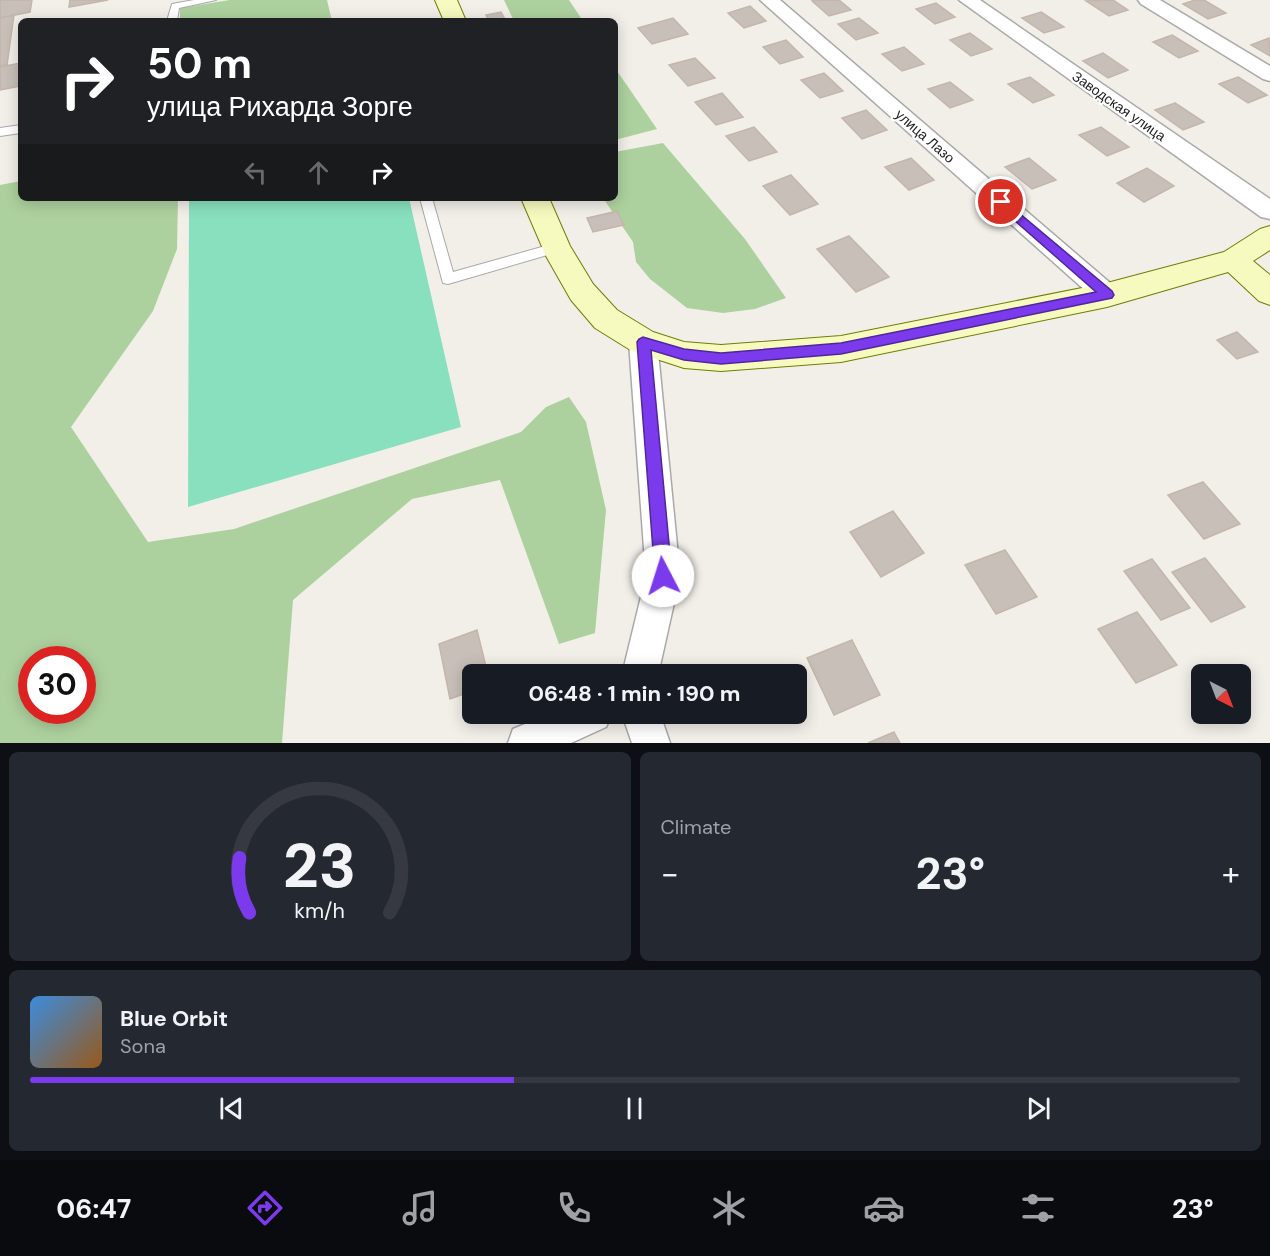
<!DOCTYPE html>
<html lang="en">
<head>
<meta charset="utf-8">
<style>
  :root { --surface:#171b24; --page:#242831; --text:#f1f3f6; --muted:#9ea1a6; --line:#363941; --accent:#7c3aed }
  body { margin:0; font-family:"DM Sans",sans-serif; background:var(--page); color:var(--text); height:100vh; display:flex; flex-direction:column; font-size:22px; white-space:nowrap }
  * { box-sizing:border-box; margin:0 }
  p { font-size:20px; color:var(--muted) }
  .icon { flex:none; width:33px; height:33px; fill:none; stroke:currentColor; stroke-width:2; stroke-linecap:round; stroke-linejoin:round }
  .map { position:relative; height:743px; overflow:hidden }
  .side { display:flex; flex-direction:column; gap:9px; padding:9px; background:#0d0f14; flex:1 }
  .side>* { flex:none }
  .banner { position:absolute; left:18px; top:18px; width:600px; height:183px; border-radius:9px; box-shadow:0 3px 15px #0003; background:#202124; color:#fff; overflow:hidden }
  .needle { width:39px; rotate:138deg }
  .controls { position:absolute; left:1191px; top:664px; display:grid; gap:12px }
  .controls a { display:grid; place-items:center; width:60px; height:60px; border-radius:9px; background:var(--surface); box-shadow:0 3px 15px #0003; font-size:30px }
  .speed { position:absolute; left:18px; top:646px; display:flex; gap:12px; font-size:30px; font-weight:700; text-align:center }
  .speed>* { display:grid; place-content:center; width:78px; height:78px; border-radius:50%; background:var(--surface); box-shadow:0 3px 15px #0003; line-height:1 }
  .speed .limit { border:9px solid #d22; background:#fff; color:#111 }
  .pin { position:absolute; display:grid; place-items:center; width:51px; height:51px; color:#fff; margin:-26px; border:3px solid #fff; border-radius:50%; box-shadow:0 2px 6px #0007 }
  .me { position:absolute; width:66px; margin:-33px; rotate:355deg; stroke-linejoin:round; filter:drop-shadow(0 0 4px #0008) }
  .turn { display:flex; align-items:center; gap:21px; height:126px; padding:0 30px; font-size:27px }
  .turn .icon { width:78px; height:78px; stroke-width:2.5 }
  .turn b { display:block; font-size:42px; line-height:51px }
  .lanes { display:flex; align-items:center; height:57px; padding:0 30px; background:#0003; justify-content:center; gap:30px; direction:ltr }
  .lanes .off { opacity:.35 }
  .big { font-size:45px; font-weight:700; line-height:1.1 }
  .side .widget { flex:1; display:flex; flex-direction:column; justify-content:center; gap:9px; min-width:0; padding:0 21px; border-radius:9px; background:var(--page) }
  .side .dial { align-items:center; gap:0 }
  .dial svg { height:156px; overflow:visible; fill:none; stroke:var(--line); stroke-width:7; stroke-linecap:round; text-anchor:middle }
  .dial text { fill:var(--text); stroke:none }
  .song { display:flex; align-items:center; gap:18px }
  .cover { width:72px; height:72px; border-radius:9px; background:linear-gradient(135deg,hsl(210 70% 55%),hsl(30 70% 35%)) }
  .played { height:6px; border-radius:3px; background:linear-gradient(90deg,var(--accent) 40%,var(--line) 40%) }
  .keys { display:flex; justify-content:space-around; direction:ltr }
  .heat { display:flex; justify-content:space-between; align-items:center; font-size:33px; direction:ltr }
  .side .tiles { flex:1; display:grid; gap:9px; grid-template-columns:1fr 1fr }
  .widget:last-child { grid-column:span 2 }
  .trip { position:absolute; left:462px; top:664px; width:345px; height:60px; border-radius:9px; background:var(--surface); box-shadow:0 3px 15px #0003; font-weight:700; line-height:60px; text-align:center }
  .dock { display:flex; height:96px; justify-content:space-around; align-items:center; background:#090b0e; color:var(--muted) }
  .dock .icon { width:42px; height:42px }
  .dock .current { color:var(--accent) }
  .dock b { font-size:27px; color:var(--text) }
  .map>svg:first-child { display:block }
  .forest { fill:#add19e; fill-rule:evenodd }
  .pitch { fill:#88e0be }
  .building { fill:#c7bfb8; stroke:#c4b6ab; stroke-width:1.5 }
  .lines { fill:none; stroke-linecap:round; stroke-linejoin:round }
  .service-casing { stroke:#a9a9a9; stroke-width:2 }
  .minor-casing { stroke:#a9a9a9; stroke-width:3 }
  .secondary-casing { stroke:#707d05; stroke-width:2 }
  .service { fill:#fff; fill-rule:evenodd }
  .minor { fill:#fff; fill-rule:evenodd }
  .secondary { fill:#f7fabf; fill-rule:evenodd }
  .route { fill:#7c3aed; stroke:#51269a; stroke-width:1.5 }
  .labels { text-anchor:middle; stroke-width:4.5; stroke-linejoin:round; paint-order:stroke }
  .far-street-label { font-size:14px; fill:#222; stroke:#fff }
</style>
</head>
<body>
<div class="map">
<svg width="1270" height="743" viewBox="0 0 1270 743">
  <rect width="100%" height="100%" fill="#f2efe9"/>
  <path class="forest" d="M230,0h97l5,21h-152v-13z
    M504,0h65l14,21h-69z
    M615,68l42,61 -42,11z
    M663,143l82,96 41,59 -31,11 -32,4 -36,-5 -37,-29 -14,-17 -3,-20 -30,-44h12v-46z
    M21,181v17h157l-1,51 -24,62 -82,116 77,115 86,-13 287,-97 25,-25 23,-10 17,25 20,88 -11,123 -36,11 -59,-164 -88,19 -119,101 -11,143h-282v-558zM32,660h50v51h-50z"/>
  <path class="pitch" d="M189,198h220l52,229 -273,80z"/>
  <path class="building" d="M0,0h32l-2,12 -30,6z
    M70,0h38l-39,7z
    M817,0h22l12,10 -22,6 -17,-15z
    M1113,0l15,10 -19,6 -23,-15z
    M1195,0h9l22,13 -18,6 -25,-15z
    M936,3l19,14 -20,7 -19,-15z
    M750,6l16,15 -22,7 -16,-15z
    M501,12l5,9h-17l-3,-6z
    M1041,12l23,15 -20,6 -22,-15z
    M14,15l-7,50 -7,1v-48z
    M673,18l15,16 -36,10 -14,-16z
    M859,18l19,15 -22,7 -18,-16z
    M970,33l22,16 -21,7 -21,-16z
    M1172,35l26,16 -19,7 -26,-16z
    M1269,38l1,18 -19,-11z
    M786,40l17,17 -23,7 -17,-17z
    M904,47l20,17 -22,7 -20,-17z
    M1103,53l25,17 -20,8 -25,-17z
    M695,58l20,20 -27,8 -19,-21z
    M21,63v23l-21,4v-23z
    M824,73l19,18 -23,7 -19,-18z
    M1030,77l24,18 -21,8 -25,-19z
    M1238,77l29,18 -19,8 -29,-19z
    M950,82l23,18 -23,8 -22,-19z
    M722,93l21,24 -27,8 -21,-23z
    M1175,103l29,19 -21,8 -28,-20z
    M866,110l21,20 -25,9 -20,-21z
    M754,127l23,25 -28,9 -23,-25z
    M1101,127l28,20 -22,9 -28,-21z
    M911,158l23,22 -25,10 -24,-23z
    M1029,158l27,22 -24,9 -27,-22z
    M1147,168l27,18 -30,16 -27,-19z
    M791,175l27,29 -28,11 -27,-29z
    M617,211l7,14 -31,7 -6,-14z
    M849,236l40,41 -33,15 -39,-43z
    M1237,332l21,20 -21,7 -20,-19z
    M1203,482l37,42 -36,15 -36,-44z
    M893,511l31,42 -43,24 -31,-45z
    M1005,550l32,47 -41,17 -31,-49z
    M1205,558l40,49 -34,15 -39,-50z
    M1152,559l38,49 -29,12 -37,-49z
    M1137,612l40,53 -41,18 -38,-54z
    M477,630l11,45h-16v16l-22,8 -11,-55z
    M852,640l28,55 -46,20 -27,-57z
    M894,732l6,11h-32z"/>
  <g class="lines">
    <g class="service-casing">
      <path id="service" d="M194,0h22l-37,8 -2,13h-10l5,-17z
        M21,125v8l-21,3v-8z
        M420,198h12l21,74 103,-29 7,5 -2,3 -113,33 -5,-1z"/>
    </g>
    <g class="minor-casing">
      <path id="minor" d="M760,0h20l336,288 4,7 -4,7 -9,3 -9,-3z
        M959,0h21l290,199v20l-9,-2z
        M1138,0h22l110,66v15l-7,-2 -122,-75z
        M643,331l10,3 4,8 23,234 -22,99h-36l24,-99 -17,-234 4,-8z
        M549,714h63l-6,13 -35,16h-63l5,-14z
        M622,714h38l10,29h-38z"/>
    </g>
    <g class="secondary-casing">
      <path id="secondary" d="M435,0h22l9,21h-22z
        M521,198h28l21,48 23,38 24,26 36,22 31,10 37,3 120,-9 266,-53 117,-31 36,-23 10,-3v24l-17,11 17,14v30l-11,-4 -31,-29 -121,35 -266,55 -120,9 -37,-3 -52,-17 -37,-23 -24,-28 -25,-44z"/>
    </g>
    <use href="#service" class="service"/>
    <use href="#minor" class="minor"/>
    <use href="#secondary" class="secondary"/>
  </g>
  <path class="route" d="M1001,198l111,93 2,4 -2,3 -271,56 -120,10 -37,-4 -33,-10 21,226 -3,5 -6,3 -5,-3 -3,-5 -18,-234 2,-3 4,-2 41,12 37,4 120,-10 255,-51 -99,-87 -2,-3z"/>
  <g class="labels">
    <g class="far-street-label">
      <text transform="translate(1119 106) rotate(35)" y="5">Заводская улица</text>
      <text transform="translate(925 136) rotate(41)" y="5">улица Лазо</text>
    </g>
  </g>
</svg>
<div class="controls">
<a><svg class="needle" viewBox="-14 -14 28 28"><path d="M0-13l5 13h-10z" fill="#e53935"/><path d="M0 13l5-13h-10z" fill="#9ea1a6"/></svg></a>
</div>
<div class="speed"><div class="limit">30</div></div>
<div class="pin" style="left:1001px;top:202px;background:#d93025"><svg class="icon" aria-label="arrive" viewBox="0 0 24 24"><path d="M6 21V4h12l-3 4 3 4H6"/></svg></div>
<svg class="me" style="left:663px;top:576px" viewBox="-20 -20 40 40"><circle r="19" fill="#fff"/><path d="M0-13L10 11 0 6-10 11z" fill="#7c3aed"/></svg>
<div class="trip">06:48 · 1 min · 190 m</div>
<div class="banner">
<div class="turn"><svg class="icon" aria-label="right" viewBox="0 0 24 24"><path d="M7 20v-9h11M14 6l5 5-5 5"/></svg><div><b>50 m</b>улица Рихарда Зорге</div></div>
<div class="lanes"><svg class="icon off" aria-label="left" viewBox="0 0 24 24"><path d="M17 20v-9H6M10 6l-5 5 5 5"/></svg><svg class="icon off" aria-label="ahead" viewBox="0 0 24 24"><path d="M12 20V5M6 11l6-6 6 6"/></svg><svg class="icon" aria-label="right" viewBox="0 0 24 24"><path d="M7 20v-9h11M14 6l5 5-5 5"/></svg></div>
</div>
</div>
<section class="side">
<div class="tiles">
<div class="widget dial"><svg viewBox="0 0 100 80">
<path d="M14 69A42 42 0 1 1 86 69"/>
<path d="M14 69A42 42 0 0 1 9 41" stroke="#7c3aed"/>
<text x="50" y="56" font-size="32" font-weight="700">23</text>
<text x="50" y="72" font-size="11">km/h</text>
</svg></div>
<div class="widget"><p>Climate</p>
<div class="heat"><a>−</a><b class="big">23°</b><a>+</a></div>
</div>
<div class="widget">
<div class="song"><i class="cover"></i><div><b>Blue Orbit</b><p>Sona</p></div></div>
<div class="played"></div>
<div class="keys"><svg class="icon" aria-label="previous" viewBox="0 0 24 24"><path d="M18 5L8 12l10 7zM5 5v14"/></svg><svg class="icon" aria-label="pause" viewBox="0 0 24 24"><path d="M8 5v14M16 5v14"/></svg><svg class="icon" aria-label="next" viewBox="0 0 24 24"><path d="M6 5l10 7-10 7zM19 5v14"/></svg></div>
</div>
</div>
</section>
<nav class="dock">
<b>06:47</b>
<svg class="icon current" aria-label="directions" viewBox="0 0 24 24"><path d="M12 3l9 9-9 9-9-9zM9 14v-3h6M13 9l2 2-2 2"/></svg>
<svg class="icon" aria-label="music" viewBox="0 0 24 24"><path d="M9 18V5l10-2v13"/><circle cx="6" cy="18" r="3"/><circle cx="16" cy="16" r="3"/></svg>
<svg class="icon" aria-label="phone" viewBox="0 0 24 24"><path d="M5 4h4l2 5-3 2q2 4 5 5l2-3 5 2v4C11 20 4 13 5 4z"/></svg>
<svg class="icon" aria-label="climate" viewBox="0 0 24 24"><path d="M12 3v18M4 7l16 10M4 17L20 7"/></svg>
<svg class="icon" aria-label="car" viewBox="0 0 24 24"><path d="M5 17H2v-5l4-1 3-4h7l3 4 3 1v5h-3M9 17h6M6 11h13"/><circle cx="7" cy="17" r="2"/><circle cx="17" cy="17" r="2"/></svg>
<svg class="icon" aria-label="filters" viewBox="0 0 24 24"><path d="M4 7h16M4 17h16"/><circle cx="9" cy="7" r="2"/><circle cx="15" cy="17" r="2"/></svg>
<b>23°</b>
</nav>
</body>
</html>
